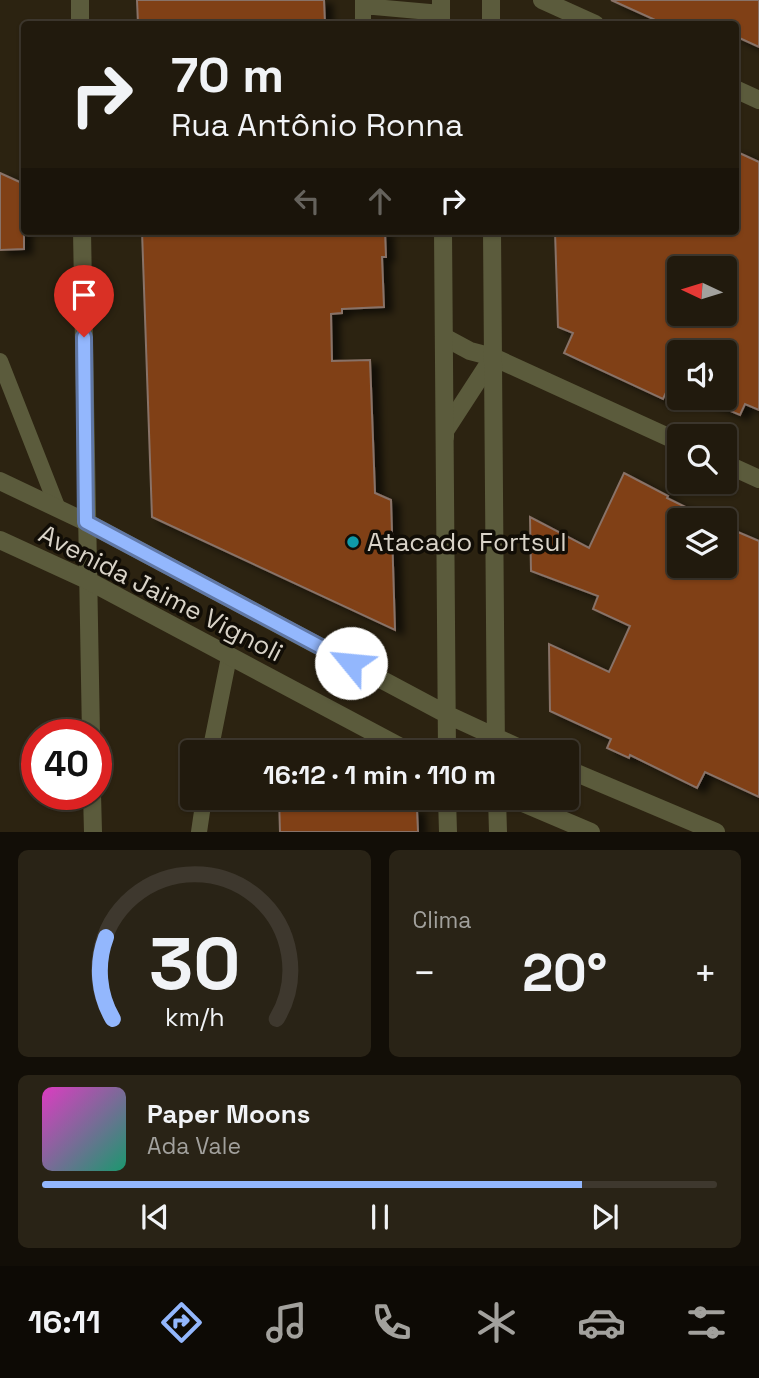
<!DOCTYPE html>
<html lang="pt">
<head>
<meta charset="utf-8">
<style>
  :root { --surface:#211a0d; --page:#292316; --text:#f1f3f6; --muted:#a2a19d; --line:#3e382e; --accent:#93b7fd }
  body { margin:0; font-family:"Space Grotesk",sans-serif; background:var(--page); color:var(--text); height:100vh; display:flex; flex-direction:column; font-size:26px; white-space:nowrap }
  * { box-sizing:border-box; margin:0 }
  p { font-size:23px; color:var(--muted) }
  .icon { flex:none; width:38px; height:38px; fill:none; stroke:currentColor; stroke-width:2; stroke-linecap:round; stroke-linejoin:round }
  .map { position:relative; height:832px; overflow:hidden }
  .panel { display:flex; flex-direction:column; gap:18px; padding:18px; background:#120e07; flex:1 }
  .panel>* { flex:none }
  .hud { position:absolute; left:21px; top:21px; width:718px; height:214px; border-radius:7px; box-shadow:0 2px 5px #0004,0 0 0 2px var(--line); background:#211a0d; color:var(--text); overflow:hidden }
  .needle { width:46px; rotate:274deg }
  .fabs { position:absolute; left:667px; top:256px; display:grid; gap:14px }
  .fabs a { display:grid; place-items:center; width:70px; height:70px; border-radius:7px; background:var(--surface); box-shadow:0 2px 5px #0004,0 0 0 2px var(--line); font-size:35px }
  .speed { position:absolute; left:21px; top:719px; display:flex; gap:14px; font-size:35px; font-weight:700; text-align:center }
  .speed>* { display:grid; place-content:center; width:91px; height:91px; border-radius:50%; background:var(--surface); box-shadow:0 2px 5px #0004,0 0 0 2px var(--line); line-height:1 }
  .speed .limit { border:10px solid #d22; background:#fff; color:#111 }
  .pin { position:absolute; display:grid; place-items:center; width:60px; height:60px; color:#fff; margin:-72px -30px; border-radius:50% 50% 50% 0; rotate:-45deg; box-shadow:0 0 7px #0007 }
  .pin .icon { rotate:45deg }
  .me { position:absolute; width:77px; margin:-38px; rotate:298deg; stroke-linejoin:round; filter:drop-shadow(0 0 5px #0008) }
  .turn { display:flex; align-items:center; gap:24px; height:147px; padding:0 35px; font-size:32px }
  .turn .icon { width:91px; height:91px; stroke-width:2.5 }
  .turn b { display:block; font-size:49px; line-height:60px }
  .lanes { display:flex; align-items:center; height:66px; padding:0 35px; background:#0003; justify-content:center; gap:35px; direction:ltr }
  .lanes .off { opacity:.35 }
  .big { font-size:52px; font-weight:600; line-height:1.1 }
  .panel .tile { flex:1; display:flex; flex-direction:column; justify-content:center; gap:10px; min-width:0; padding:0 24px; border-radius:10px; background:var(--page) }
  .panel .dial { align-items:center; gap:0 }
  .dial svg { height:182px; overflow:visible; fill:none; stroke:var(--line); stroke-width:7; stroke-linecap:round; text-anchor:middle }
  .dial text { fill:var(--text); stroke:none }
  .song { display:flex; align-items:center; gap:21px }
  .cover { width:84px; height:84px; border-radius:10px; background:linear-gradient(135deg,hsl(310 70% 55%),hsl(160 70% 35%)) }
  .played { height:7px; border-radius:4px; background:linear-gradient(90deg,var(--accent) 80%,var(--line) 80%) }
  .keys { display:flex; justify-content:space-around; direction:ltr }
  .heat { display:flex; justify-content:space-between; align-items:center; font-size:38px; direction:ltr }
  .panel .tiles { flex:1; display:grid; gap:18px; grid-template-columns:1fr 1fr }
  .tile:last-child { grid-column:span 2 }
  .trip { position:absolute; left:180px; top:740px; width:399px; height:70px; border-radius:7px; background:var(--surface); box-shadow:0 2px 5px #0004,0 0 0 2px var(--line); font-weight:600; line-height:70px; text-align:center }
  .dock { display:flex; height:112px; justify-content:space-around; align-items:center; background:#0d0a05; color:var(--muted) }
  .dock .icon { width:49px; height:49px }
  .dock .active { color:var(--accent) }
  .dock b { font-size:32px; color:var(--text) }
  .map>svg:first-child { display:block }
  .building { fill:#803f14; stroke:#887267; stroke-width:2; fill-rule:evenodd; filter:url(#shadow) }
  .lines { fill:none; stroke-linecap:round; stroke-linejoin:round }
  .service { stroke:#5b5b3c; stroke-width:16 }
  .minor { stroke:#5b5b3c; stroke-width:18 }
  .tertiary { stroke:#5b5b3c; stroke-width:18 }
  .route-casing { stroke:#6077a4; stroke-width:18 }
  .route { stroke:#93b7fd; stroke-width:12 }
  .culture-dot { fill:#0f9aa8; stroke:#110d06; stroke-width:2.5 }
  .labels { text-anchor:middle; stroke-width:7; stroke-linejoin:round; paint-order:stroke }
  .poi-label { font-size:26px; fill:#d9d3c8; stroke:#110d06; text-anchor:start }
  .street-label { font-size:26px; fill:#d9d3c8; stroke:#110d06 }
</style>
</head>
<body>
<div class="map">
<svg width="759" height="832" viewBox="0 0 759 832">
  <defs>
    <filter id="shadow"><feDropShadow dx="8" dy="4.5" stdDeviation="3.5" flood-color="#0009"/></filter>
  </defs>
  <rect width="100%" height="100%" fill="#2c2311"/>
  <path class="building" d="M137,0h187l1,24h-187z
    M611,0h148v47l-24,-11v-12h-71z
    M735,151l24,11v248l-14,-6 -5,11 -43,-18h27v-45h-45v38l-10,-4 -6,13 -99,-46 9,-20 -15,-6 -3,-96h180zM679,268h45v45h-45z
    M0,173l24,11v65l-24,1z
    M142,231h243l1,26h-4l2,50 -42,2v4l-11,1 1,47 38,-1 5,133 16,7 4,130 -243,-113z
    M624,473l44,23 -1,2 45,22h-33v45h45v-39l35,15v256l-54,-25 -8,16 -67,-33 -1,3 -22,-10 4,-9 -61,-28 -1,-67 60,28 21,-46 -37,-17 5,-13 -67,-25 -1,-54 59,31z
    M279,798h115l4,2v9h19l1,23h-138z"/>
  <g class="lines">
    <path class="service" d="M363,0v24
      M363,6l78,7
      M0,361l58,148
      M210,752l19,-95
      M199,832l5,-34"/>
    <path class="minor" d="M80,0v24
      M542,0l53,24
      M735,89l24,11
      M82,231l9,504
      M444,337l26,14 23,6 186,85
      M445,437v-6l48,-74
      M724,463l35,16
      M92,794l1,38"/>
    <path class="tertiary" d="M441,0v24
      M491,0v24
      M443,231l4,521
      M492,231l4,521
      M0,481l86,41 362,193 80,37
      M0,540l87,40 323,172
      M567,769l149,63
      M447,798l1,34
      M497,798l1,34
      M511,798l80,34"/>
  </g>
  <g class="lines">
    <g class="route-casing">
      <path id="route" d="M84,337l2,185 265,141"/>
    </g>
    <use href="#route" class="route"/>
  </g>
  <circle class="culture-dot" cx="353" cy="542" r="7"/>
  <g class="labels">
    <g class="poi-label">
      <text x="367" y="551">Atacado Fortsul</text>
    </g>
    <g class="street-label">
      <text transform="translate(161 593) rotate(27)" y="9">Avenida Jaime Vignoli</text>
    </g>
  </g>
</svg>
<div class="fabs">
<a><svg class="needle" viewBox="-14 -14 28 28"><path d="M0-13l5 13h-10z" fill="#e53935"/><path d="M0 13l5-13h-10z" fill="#a2a19d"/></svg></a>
<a><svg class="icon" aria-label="sound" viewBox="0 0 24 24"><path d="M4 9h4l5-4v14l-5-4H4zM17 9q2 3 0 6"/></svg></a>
<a><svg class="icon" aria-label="search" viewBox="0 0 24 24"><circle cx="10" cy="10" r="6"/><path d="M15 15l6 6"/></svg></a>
<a><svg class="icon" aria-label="layers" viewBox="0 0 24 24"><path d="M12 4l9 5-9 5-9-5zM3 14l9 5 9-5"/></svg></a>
</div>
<div class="speed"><div class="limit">40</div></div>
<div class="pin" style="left:84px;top:337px;background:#d93025"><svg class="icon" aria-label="arrive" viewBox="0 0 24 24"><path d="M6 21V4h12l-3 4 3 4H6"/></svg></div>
<svg class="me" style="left:351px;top:663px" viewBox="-20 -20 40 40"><circle r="19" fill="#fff"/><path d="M0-13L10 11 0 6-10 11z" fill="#93b7fd"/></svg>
<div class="trip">16:12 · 1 min · 110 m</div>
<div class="hud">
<div class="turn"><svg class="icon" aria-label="right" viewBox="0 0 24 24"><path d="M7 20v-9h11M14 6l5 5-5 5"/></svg><div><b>70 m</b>Rua Antônio Ronna</div></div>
<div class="lanes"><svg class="icon off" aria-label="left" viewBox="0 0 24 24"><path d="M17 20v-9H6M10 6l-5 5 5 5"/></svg><svg class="icon off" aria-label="ahead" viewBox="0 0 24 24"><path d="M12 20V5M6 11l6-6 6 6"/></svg><svg class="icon" aria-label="right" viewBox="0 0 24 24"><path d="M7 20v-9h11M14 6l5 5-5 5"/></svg></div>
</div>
</div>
<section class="panel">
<div class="tiles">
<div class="tile dial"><svg viewBox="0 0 100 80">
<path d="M14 69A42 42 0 1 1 86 69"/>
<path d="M14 69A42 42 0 0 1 11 33" stroke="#93b7fd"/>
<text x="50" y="56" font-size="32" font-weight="700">30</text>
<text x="50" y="72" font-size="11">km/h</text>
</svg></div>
<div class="tile"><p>Clima</p>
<div class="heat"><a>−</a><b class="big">20°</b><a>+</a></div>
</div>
<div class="tile">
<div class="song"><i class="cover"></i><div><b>Paper Moons</b><p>Ada Vale</p></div></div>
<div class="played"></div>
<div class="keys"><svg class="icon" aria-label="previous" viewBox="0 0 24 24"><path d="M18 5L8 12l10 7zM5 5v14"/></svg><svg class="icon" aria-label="pause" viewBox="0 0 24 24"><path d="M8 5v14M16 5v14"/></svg><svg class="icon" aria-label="next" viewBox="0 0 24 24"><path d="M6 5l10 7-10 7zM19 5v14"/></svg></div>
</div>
</div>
</section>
<nav class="dock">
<b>16:11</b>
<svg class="icon active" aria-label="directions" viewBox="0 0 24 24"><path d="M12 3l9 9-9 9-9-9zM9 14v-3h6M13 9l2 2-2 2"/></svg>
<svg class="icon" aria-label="music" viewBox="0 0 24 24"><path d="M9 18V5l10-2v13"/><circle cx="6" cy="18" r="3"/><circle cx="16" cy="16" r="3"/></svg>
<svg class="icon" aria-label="phone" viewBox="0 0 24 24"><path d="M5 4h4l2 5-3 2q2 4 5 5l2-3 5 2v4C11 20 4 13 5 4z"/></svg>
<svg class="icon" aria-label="climate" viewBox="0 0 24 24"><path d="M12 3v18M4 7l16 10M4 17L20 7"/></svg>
<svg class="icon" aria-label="car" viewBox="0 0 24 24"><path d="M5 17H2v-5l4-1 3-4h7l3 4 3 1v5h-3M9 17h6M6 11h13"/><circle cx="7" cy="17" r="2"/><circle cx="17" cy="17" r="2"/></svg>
<svg class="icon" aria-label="filters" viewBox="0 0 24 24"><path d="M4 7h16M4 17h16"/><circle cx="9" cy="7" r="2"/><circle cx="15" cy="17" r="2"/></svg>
</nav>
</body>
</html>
